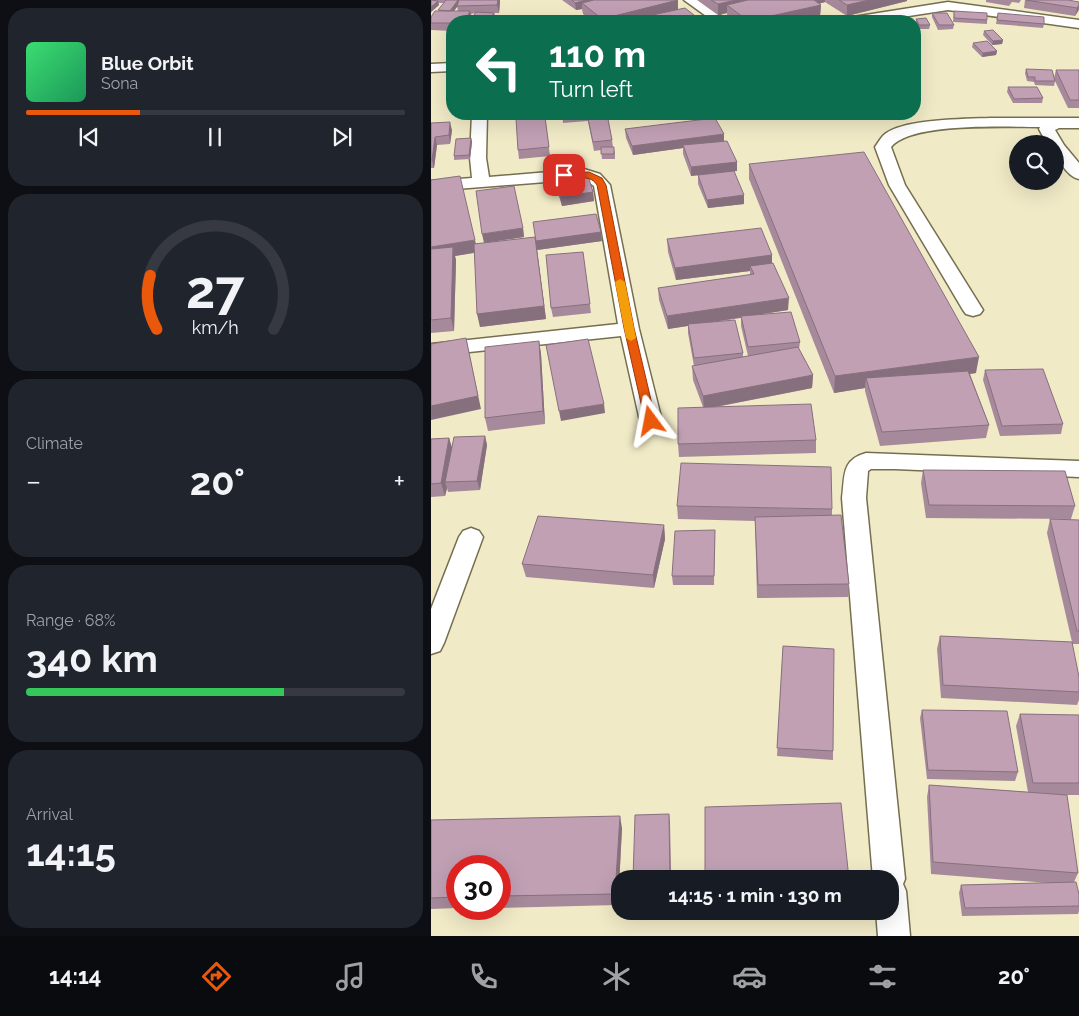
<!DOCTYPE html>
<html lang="en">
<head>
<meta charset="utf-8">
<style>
  :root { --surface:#171b24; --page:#20242c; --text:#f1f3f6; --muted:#9ea1a6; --line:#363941; --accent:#ea580c }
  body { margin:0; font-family:Raleway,sans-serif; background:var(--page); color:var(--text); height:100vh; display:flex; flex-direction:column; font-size:19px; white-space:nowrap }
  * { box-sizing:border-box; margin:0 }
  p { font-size:16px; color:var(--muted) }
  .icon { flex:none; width:28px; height:28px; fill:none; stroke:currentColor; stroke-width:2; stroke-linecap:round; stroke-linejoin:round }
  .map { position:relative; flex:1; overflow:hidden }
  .sheet { display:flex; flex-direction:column; gap:8px; padding:8px; background:#0d0f14; width:431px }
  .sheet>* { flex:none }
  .top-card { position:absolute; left:15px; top:15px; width:475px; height:105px; border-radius:20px; box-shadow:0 5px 20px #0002; background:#0b6e4f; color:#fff; overflow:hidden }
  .tools { position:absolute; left:578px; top:135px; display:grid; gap:10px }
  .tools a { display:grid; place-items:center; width:55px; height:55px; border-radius:50%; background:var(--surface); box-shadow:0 5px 20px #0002; font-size:25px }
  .speed { position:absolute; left:15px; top:855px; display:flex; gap:10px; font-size:25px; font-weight:700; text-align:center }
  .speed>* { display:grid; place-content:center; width:65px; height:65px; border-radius:50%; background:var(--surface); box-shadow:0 5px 20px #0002; line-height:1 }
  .speed .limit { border:8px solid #d22; background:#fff; color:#111 }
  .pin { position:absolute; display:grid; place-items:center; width:42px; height:42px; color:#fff; margin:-21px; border-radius:10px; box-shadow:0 2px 8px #0006 }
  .me { position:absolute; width:55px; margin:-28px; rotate:347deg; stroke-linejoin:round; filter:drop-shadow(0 0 4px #0008) }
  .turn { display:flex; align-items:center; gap:18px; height:105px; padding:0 20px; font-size:22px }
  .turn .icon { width:65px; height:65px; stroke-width:2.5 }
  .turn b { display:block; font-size:35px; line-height:42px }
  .big { font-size:38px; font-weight:700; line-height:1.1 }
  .sheet .widget { flex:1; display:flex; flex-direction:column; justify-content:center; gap:8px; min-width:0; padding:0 18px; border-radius:20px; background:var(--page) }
  .sheet .dial { align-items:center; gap:0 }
  .dial svg { height:130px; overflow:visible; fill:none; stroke:var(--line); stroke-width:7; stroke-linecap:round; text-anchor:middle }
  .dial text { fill:var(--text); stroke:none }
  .song { display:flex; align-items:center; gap:15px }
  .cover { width:60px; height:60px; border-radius:8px; background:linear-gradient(135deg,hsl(140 70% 55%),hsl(150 70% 35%)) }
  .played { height:5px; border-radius:2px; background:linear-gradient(90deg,var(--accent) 30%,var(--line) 30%) }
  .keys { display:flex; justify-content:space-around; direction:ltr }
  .heat { display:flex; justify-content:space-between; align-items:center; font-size:28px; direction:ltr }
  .charge { height:8px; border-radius:4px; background:linear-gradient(90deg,#34c759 68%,var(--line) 0) }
  .trip { position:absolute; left:180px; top:870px; width:288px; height:50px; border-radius:20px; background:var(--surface); box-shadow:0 5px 20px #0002; font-weight:700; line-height:50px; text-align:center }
  .tab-bar { display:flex; height:80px; justify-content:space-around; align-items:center; background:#090b0e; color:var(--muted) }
  .tab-bar .icon { width:35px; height:35px }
  .tab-bar .on { color:var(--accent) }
  .tab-bar b { font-size:22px; color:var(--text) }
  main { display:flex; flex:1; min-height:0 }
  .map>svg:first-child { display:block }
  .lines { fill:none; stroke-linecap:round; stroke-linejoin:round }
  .minor-casing { stroke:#756f4f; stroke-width:3 }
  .minor { fill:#fff; fill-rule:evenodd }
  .wall { fill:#a68a9b; fill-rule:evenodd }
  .shaded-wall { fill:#87707e }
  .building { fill:#c1a0b4; stroke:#87707e }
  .route { fill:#ea580c; stroke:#983908 }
  .slow { fill:#f59e0b }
</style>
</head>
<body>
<main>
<section class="sheet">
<div class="widget">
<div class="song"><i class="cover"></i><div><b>Blue Orbit</b><p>Sona</p></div></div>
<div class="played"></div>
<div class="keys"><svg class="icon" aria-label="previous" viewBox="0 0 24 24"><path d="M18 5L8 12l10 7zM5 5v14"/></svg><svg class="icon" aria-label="pause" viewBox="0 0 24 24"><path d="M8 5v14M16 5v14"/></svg><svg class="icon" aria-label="next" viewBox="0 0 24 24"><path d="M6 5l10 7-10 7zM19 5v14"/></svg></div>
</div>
<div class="widget dial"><svg viewBox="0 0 100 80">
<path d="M14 69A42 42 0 1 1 86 69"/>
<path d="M14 69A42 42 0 0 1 10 36" stroke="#ea580c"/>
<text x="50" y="56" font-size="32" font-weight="700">27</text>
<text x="50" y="72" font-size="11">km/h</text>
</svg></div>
<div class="widget"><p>Climate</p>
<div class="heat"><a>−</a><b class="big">20°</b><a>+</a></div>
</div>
<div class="widget"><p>Range · 68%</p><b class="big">340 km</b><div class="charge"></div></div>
<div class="widget"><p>Arrival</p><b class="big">14:15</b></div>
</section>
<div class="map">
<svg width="648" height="936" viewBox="0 0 648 936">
  <rect width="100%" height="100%" fill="#f1eac7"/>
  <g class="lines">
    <g class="minor-casing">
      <path id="minor" d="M253,0h15l29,21h-15z
        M517,2l131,18v8l-131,-18 -72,11h-30l7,-4z
        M21,63v8l-21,1v-8z
        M41,114h15l-1,44 3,19 95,-8 16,5 10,11 29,144 23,92 -3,5 -8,2 -8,-2 -3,-5 -19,-85 -190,20v-12l187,-20 -24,-138 -10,-7 -153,12v-10l41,-3 -2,-20z
        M559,118h89v10h-20l-4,2 9,15 15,18v16c-13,-3 -24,-23 -24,-35h-8l-8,-15 1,-2c-32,0 -129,-5 -149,20l14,38 78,125 -3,4 -7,2 -7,-2 -3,-4 -74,-125 -14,-38c3,-4 6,-10 10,-13 19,-15 80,-15 105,-16z
        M435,453l213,8v16l-184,-8h-24l-3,2 -2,27 39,381 -2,5 3,7 4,45h-32l-2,-25h14v-32h-17l-31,-381c3,-22 -1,-38 24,-45z
        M40,528l8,3 4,6 -39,106 -4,8 -9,3v-45l28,-72 4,-6z"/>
    </g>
    <use href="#minor" class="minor"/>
  </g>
  <path class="wall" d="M0,0h69l-1,13h-9h4l2,7 20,1h-64v10l-21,-1v-13l8,-6 5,-8h-6l1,2 -8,7zM26,6l1,5h-4zM44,13l-3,6 -1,-5z
    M131,0h115l1,9 21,12h-107l-9,-7 -1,-5 -6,1z
    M266,0h210v1l-60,15 -22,-14 -6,2 2,1 -1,11 -24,5h-62l-7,-6v-2l-9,2z
    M555,0h35l-2,3 -7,-1 -3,4 -23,-4z
    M594,0h43l11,10 -4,6 -51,-8z
    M523,11l33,9v4l-34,-2z
    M501,13l22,12 -1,4 -15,1 -6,-13z
    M567,13l46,11 -1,4 -47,-4z
    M485,19l14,6 -1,4h-10l-3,-6z
    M553,31l19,9 -1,4 -10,1 -9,-10z
    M542,43l24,8 -1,4 -14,2 -10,-10z
    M595,69l28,9 2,-8h23v38h-11l-14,-29 1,2 -1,5 -19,-1 -1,-3 -7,-1 -2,-8z
    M577,87l35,11 -1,5h-29l-6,-11z
    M131,114h45l5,26 1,7 2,5v7h-13l-1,-9 -7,1 -6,-30 -25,2z
    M188,114h35v2l-34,3z
    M114,117l5,39 -31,3 -1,-9z
    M0,123l21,7 -2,14 -13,1 -3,23h-3z
    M194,129l99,12 13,21v9h-3l10,33 -36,4 -10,-24v-9l-7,1 -8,-22v-6l-50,7 -7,-17z
    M40,138l1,4 -2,17 -16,1v-4z
    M318,164l227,209 -6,1 19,51 -3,13 -106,8 -15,-55v-3l-31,5 -85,-214z
    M0,180l45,64 8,-1 39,-15 1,9 -35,5 112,-10 1,9 -65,9 9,69 -66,8 -6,-74 -19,3 1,4 -2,71 -23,2z
    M125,181l37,11 1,9 -32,5 -5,-16z
    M236,239l105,16v8l16,47 -25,4 37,28 -1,7 14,26 -1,13 -96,19 100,33v13l-137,4 -1,-13 25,-37 -10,-27 -1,-14h2l-6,-33v-7l-20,3 -9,-29 -1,-12 92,-13v-4l-74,9 -8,-28zM310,318v8l7,30 -5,1v-4l-29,-31z
    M152,252l8,61 -38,4 -2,-9z
    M108,341l2,13 4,70 -57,7 -3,-13z
    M554,370l78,54 -2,10 -61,2 -17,-56z
    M54,436l2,9 -7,45 -32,2 -1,-4 -2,8 -14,1v-58l18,-1 3,10z
    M492,470l152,36 -4,13 -145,-1 -5,-35z
    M246,506l155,3v7l17,68 -1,13 -91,1 -2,-77 -77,-2z
    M619,519l29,1v124h-7l7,48v8l-2,5 -136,-7 -4,-49 3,-13 132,6 -25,-109z
    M233,525l1,14 -11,49 -128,-11 -4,-13z
    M284,530l-1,55h-41l-1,-9z
    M352,646l50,105v9l-56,-4z
    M491,710l96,62 -3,9 -88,-2 -7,-61z
    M589,714l59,1v80h-17l16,78 -4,9 5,12v17l-1,3 -116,2 -3,-23 2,-8 88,-2 -118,-9 -4,-77 2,-12 99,7 -12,-66z
    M0,820l191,8 -4,77 -118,3v-42h-43v42l-26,1z"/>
  <path class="shaded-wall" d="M27,0h1l1,3 -9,12 -1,-4z
    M67,0h2v2l-1,11 -2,-8z
    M155,0h10l-14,3v6l-6,1 -1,-7z
    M247,0v11l-40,10h-36v-2z
    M305,0h44l-53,5v8l-9,2v-11z
    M379,0h15v2l-15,4z
    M438,0h38v1l-60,15v-11z
    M7,1l1,4 -8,7v-5z
    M390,5l-1,11 -24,5h-48z
    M648,5v4l-4,7 2,-8z
    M39,11l2,8 -2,2h-5z
    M63,13l2,8h-7z
    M268,19v2h-11z
    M572,40l-1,4 -10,1 1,-4z
    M566,51l-1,4 -14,2 1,-4z
    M19,122l2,8 -2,14 -1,-9z
    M293,134v9l-41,2v3l-50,7 -1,-9z
    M4,137l2,8 -3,23 -2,-8z
    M40,138l1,4 -2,17 -1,-4z
    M306,162v9l-46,5v-9z
    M162,192l1,9 -32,5 -2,-9z
    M313,195v9l-36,4 -1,-8z
    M92,228l1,9 -40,6 -2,-9z
    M170,232l1,9 -65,9 9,69 -66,8 -3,-13 58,-77z
    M44,240l3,12 -23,4 1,4 -2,71 -3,-13 -20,-58v-13z
    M341,255v13l-22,-2v5l-74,9 -1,-12z
    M358,298l-1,12 -120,19 -1,-13z
    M35,338l15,71 -50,11v-14z
    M108,341l2,13 4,70 -2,-13z
    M548,357l-3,16 -107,15 -3,-10 -1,10 -31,5 1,-17z
    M382,375l-1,13 -108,21 -1,-13z
    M173,404l1,9 -44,8 -2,-10z
    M54,436l2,9 -7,45 -3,-9z
    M18,438l4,13 -8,31 2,6 -2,8 -4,-13z
    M233,525l1,14 -11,49 -1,-13z
    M238,814l1,8 1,57h-1z
    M189,816l2,12 -4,77 -3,-11z"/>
  <path class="building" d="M0,0l7,1 -7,6z
    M15,0h12l-8,11 -12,-1z
    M28,0h39l-1,5 -40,1z
    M141,0h14l-11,3z
    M163,0h84l-76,19 -20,-16z
    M280,0h25l-18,4z
    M317,0h66l7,5 -73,16 -21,-16z
    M408,0h30l-22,5z
    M595,0h42l11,2v3l-2,3z
    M254,8l14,11 -11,2h-64z
    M4,11h35l-5,10h-13v2h-21v-6z
    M523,11l33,2v7l-33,-2z
    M45,12l18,1 -5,8h-19z
    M501,13h15l7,12h-15z
    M567,13l46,4v7l-47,-4z
    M67,17l17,1 -2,3h-18z
    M127,18v3h-27v-2z
    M495,18l4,7h-11l-3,-6z
    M562,30l10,10 -10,1 -9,-10z
    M556,41l10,10 -14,2 -10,-10z
    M595,69l26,1 3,11h-20v-4h-7z
    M625,70h23v30h-9z
    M577,87h29l6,11 -29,1z
    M156,114h20l5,26 -19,2z
    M114,117l4,30 -31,3 -2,-31z
    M284,118l9,16 -92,12 -7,-17z
    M19,122l-1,13 -14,2 -3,23h-1v-37z
    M40,138l-2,17 -15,1 2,-17z
    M296,141l10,21 -46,5 -8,-22z
    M170,147h13v7h-13z
    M433,152l115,205 -144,19 -86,-212z
    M303,171l10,24 -37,5 -9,-25z
    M29,176l15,64 -44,7v-67z
    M157,176l5,16 -33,5 -4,-16z
    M83,186l9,42 -41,6 -6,-43z
    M165,214l5,18 -65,9 -3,-19z
    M330,228l11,27 -97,13 -8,-29z
    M104,237l9,69 -67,8 -3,-70z
    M22,247l-2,71 -20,2v-71z
    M152,252l7,52 -39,4 -5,-53z
    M342,263l16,35 -122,18 -9,-28 96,-14 -4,-8z
    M360,312l9,30 -52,5 -7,-31z
    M304,320l8,33 -49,5 -6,-34z
    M35,338l12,58 -47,10v-62z
    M157,339l16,65 -45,7 -13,-66z
    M108,341l4,70 -58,7v-71z
    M367,347l15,28 -110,21 -11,-30z
    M612,369l20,55 -61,2 -17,-56z
    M537,371l21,54 -107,7 -16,-54z
    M380,404l5,36 -138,4v-36z
    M54,436l-8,45 -32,1 9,-45z
    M18,438l-8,45 -10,1v-45z
    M250,463l150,4 1,42 -155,-3z
    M492,470l142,1 10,35 -146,-1z
    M410,515l8,69 -91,1 -3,-68z
    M107,516l126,9 -11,50 -131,-11z
    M619,519l29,1v111h-2z
    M284,530l-1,46h-42l3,-45z
    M509,636l132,6 7,35v15l-136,-7z
    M352,646l51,3 -1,102 -56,-3z
    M491,710l85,1 11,61 -90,-2z
    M589,714l59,1v68h-46z
    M498,785l138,10 11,78 -145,-11z
    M410,803l8,76h-144v-72z
    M238,814l1,65h-37l2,-64z
    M189,816l-5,78 -115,2v-30h-43v31l-26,1v-78z
    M645,882l3,12v12l-114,2 -4,-23z"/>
  <path class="route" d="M158,172l13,6 4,7 28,143 22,93 -5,4 -6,-4 -21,-93 -27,-143c-9,-14 -26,-2 -37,-10l4,-2z"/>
  <path class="slow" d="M189,279l5,3 11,56 -5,3 -5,-3 -11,-56z"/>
</svg>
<div class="tools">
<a><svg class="icon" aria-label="search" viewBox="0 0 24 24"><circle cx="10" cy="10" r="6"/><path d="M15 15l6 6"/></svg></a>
</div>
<div class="speed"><div class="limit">30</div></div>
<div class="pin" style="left:133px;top:175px;background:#d93025"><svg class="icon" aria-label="arrive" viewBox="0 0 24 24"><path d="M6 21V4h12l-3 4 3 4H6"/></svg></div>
<svg class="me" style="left:220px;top:421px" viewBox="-20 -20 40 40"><path d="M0-17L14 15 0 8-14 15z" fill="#ea580c" stroke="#fff" stroke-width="4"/></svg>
<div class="trip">14:15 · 1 min · 130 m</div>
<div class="top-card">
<div class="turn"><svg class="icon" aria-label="left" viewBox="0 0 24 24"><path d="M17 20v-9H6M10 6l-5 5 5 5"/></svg><div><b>110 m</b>Turn left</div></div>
</div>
</div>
</main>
<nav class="tab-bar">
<b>14:14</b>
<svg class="icon on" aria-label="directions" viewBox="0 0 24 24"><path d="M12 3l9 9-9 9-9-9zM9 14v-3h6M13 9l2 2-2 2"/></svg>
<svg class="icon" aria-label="music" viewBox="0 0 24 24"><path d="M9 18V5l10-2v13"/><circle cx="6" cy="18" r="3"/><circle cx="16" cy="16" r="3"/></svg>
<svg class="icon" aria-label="phone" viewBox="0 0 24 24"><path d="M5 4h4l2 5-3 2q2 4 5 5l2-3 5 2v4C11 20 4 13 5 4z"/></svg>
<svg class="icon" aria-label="climate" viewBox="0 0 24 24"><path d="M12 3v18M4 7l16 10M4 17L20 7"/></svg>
<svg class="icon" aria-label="car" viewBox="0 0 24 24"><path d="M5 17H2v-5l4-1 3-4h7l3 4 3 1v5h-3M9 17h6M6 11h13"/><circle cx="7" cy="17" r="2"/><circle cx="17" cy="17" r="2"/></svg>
<svg class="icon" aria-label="filters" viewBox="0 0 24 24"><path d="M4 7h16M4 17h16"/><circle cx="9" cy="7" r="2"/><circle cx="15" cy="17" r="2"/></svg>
<b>20°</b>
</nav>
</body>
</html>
